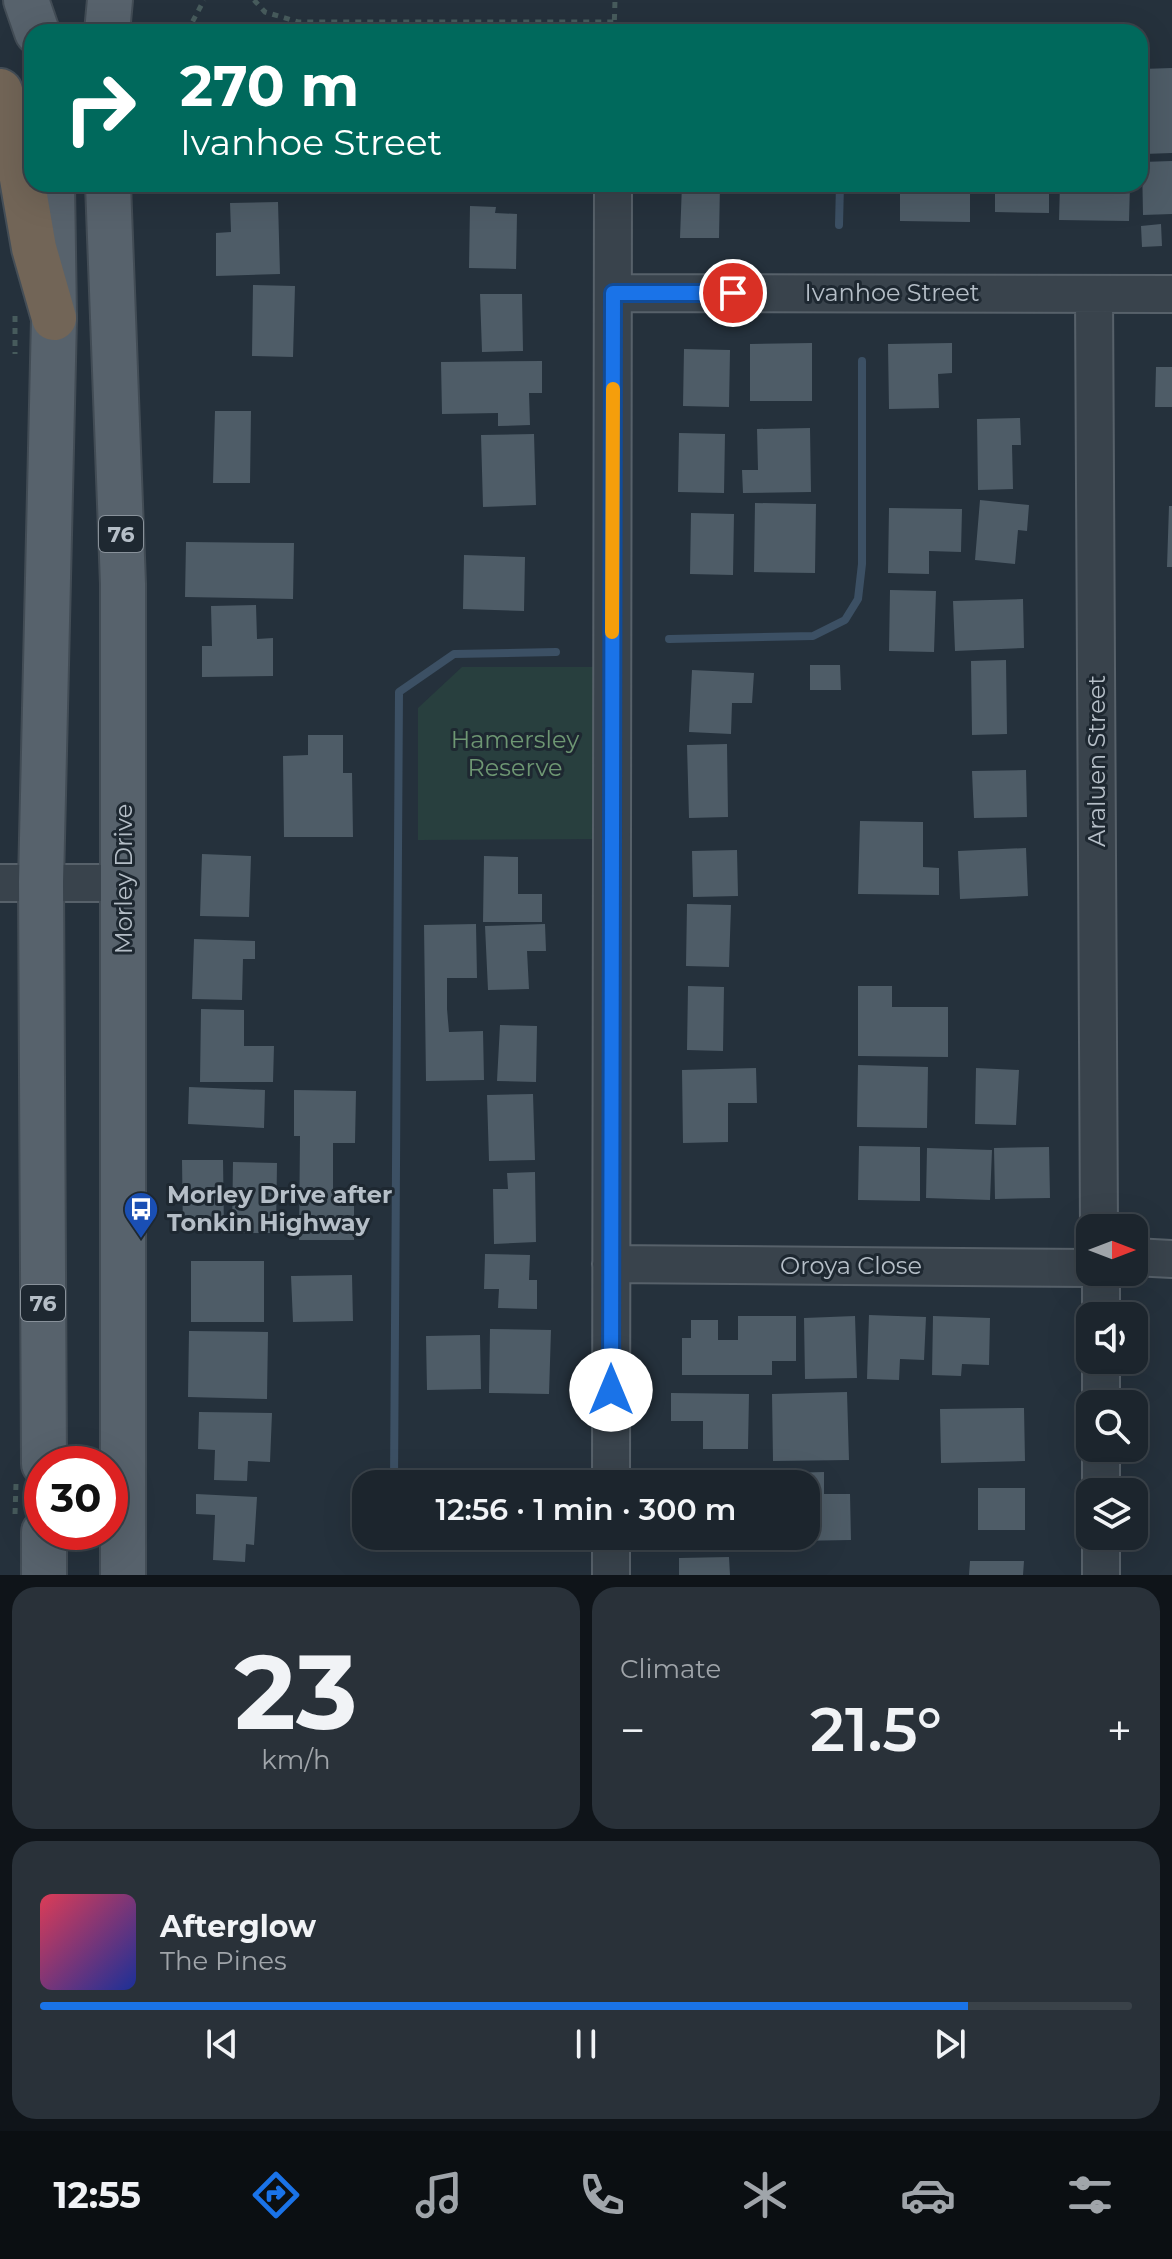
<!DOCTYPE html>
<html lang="en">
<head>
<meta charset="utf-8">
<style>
  :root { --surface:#1c252d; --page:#293139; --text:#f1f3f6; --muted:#a0a5aa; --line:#3a4249; --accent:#1a73e8 }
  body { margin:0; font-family:Montserrat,sans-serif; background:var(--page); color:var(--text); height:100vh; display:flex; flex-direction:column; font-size:30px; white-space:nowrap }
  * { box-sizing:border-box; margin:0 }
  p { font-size:26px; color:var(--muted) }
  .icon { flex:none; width:44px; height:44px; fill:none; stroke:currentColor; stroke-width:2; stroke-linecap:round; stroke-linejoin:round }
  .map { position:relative; height:1575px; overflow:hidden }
  .drawer { display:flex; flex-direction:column; gap:12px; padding:12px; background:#0f1419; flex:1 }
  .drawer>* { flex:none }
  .hud { position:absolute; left:24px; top:24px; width:1124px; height:168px; border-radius:24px; box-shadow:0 8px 32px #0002,0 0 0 2px var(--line); background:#00695c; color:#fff; overflow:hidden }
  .needle { width:52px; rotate:90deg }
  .buttons { position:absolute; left:1076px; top:1214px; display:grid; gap:16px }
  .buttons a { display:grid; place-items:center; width:72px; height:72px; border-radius:16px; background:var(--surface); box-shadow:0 8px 32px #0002,0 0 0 2px var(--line); font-size:40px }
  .speed { position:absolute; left:24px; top:1446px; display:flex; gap:16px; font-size:40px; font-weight:700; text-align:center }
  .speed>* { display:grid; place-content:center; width:104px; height:104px; border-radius:50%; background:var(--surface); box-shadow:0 8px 32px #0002,0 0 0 2px var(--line); line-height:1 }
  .speed .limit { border:12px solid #d22; background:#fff; color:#111 }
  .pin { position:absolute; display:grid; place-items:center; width:68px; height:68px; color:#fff; margin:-34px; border:4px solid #fff; border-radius:50%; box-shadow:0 2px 8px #0007 }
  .me { position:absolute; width:88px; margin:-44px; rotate:0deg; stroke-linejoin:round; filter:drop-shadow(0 0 6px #0008) }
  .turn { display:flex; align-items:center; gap:28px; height:168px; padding:0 24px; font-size:36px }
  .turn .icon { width:104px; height:104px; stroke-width:2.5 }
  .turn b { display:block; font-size:56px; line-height:68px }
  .big { font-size:60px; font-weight:600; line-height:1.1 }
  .drawer .card { flex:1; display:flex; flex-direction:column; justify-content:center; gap:12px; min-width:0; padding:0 28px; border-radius:24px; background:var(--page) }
  .drawer .dial { align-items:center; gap:0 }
  .dial b { font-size:104px; line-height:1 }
  .song { display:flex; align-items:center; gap:24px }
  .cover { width:96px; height:96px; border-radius:12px; background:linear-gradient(135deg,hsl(350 70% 55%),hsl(230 70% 35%)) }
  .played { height:8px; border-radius:4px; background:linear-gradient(90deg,var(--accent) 85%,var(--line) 85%) }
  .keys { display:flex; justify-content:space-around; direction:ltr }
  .heat { display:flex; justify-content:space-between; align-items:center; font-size:44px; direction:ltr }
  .drawer .tiles { flex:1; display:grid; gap:12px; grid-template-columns:1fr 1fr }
  .card:last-child { grid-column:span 2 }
  .trip { position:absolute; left:352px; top:1470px; width:468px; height:80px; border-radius:24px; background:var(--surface); box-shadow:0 8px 32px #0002,0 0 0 2px var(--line); font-weight:600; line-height:80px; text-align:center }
  .tabs { display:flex; height:128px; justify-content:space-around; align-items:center; background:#0b0f12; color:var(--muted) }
  .tabs .icon { width:56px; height:56px }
  .tabs .current { color:var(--accent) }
  .tabs b { font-size:36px; color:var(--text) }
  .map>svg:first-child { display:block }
  .green { fill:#283f3e }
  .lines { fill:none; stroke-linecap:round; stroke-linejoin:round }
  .stream { stroke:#3c5064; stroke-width:8 }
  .building { fill:#4e5c67 }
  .minor-casing { stroke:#57616a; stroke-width:40 }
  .major-casing { stroke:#424c55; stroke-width:48 }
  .highway-casing { stroke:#444e57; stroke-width:48 }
  .path { stroke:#475b5c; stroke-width:5; stroke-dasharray:6 6; stroke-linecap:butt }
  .minor { stroke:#39434c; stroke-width:36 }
  .major { stroke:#57626c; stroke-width:44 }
  .highway { stroke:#726557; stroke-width:44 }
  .route-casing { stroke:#114b97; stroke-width:20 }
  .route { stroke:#1a73e8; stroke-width:14 }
  .slow { stroke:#f59e0b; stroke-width:14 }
  .labels { text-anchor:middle; stroke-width:6; stroke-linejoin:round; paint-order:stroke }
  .shield { fill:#1e2831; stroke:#88919a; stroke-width:2 }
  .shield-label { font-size:22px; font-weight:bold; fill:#b5bec7 }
  .street-label { font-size:24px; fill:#b5bec7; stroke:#1e2831 }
  .park-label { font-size:24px; fill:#6e9773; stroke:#1e2831 }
  .poi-label { font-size:24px; font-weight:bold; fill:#b5bec7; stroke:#1e2831; text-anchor:start }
</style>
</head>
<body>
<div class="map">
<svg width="1172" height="1575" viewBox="0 0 1172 1575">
  <rect width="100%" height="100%" fill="#25313c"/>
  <path class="green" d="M462,667h150v172l-194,1v-132z"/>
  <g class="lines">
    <path class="stream" d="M875,32l170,-3
      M839,225l1,-41
      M669,639l144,-3 32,-16 13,-21 4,-35v-203
      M394,1484l5,-792 55,-38 102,-2
      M436,1536l6,6h97"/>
  </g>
  <path class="building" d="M1172,68v85l-28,1 -2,-85z
    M1172,161v53l-29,1 -1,-53z
    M177,184h55v8l-55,-1z
    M308,184h48l-1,7 -47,-2z
    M472,184h40v7l-40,-2z
    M682,184h38l-1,54h-39z
    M739,184h66v4l-66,1z
    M995,184h54v29l-54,-1z
    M1060,184h70l-1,37 -70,-1z
    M900,185l70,1v36l-70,-1z
    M278,202l2,72 -64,2v-43l15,-1 -1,-29z
    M470,206l26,1 -1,6 22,1 -1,55 -47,-1z
    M1161,224l1,22 -20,1 -1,-21z
    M253,285l42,1 -2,71 -41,-1z
    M480,294h42l1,57 -41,1z
    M812,343v58h-62v-57z
    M952,343v30l-14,1 1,34 -50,1 -1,-65z
    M684,349l46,1 -1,57 -46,-1z
    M542,361v32h-13l1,32 -32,1v-13l-56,1 -1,-52z
    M1156,367h16v40h-17z
    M215,411h36l-1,72h-37z
    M1020,418l1,27h-9l1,44 -35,1 -1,-71z
    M810,428l1,64 -68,1 -1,-23h16l-1,-41z
    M679,433l46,1 -1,59 -46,-1z
    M534,434l2,71 -53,2 -2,-72z
    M980,500l49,5 -2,26 -9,-1 -3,34 -40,-4z
    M755,503l61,1 -1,69 -61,-1z
    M1169,506h3v61h-5z
    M889,508l73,1 -1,43 -32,-1v23l-41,-1z
    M691,513l43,1 -1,61 -43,-1z
    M186,542l108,1 -1,56 -108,-2z
    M464,555l61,2 -1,54 -61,-2z
    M890,590l46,1 -2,61 -45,-1z
    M1023,599l1,49 -69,3 -2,-50z
    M256,605l1,34 16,-1v38l-71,1v-31h10l-1,-40z
    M1006,660l1,74 -35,1 -1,-74z
    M810,665h30l1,25h-31z
    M692,670l62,3 -2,30h-20l-1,31 -42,-2z
    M308,735h35v38h9l1,64h-69l-1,-81 25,-1z
    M727,744l1,73 -39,1 -2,-73z
    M1026,770l1,47 -53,1 -2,-47z
    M860,821l63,1v45l16,1v27l-81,-1z
    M1026,848l2,48 -68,3 -2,-48z
    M737,850l1,46 -45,1 -1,-46z
    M202,854l49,2 -2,61 -49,-1z
    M484,856l34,1v37h24v28h-59z
    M687,904l44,1 -2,62 -43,-1z
    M476,924l1,54h-30v31l2,23 34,-1 1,49 -58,1 -2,-156z
    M545,924l1,27h-19l2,38 -41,1 -3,-64z
    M194,939l61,2v18h-12l-1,41 -50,-1z
    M688,986l36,1 -1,64 -36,-1z
    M858,986h34v21h56v50l-90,-1z
    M201,1009l43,1v36h30l-1,36h-73z
    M500,1025l37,1 -1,56 -39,-1z
    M858,1065l70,2 -1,61 -70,-1z
    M756,1068l1,35h-29v39l-45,1 -1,-73z
    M976,1068l43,2 -3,55 -41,-1z
    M189,1087l76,3 -1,38 -76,-4z
    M294,1090l62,1 -1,52h-22v47h21v50h-55l1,-104h-6z
    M533,1094l2,66 -46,1 -2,-66z
    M859,1146l61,1v54l-62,-1z
    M1049,1147l1,51 -55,1 -1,-51z
    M927,1148l65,2 -2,50 -64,-2z
    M182,1160h41l1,71 -41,1z
    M233,1162l44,1 -1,70h-44z
    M535,1172l1,70 -42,2 -1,-55h15l-1,-16z
    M485,1254l45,1 -1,25h8v29l-39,-1 1,-19h-15z
    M191,1261h73v61h-73z
    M352,1275l1,46 -60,1 -2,-46z
    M869,1315l57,2 -2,43 -24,-1 -1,21 -32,-1z
    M738,1316h58v45h-24v14h-90v-37h9v-18h27v20h20z
    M855,1316l2,62 -52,1 -1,-61z
    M933,1316l57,2 -1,47 -27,-1 -1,12 -29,-1z
    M490,1329l61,1 -2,64 -60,-1z
    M189,1331l79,1 -1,67 -79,-2z
    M480,1335l1,54 -54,1 -1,-54z
    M847,1392l2,68 -76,1 -1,-67z
    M671,1393l78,1 -1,55h-45v-28h-32z
    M1024,1408l1,53 -84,2 -1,-54z
    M199,1412l73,1 -2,49 -22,-1 -1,20 -33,-1 1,-30 -17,-1z
    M824,1472v22h26l1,46 -59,1v-5h14v-52h-15l-1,-11z
    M978,1488h47v42h-47z
    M196,1494l61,3 -3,48 -8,-1 -1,18 -32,-2 2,-45 -19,-1z
    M669,1536h83v3l-83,3z
    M729,1557l1,18h-51v-17z
    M970,1561h54l-1,14h-54z"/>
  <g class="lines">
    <g class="minor-casing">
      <path id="minor" d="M613,293l559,1
        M1094,294l5,934
        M0,883h124
        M1134,1257l38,2
        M611,1264l479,4
        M1101,1272v44
        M1101,1360v44
        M1101,1448v44
        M611,1484l2,-1300
        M1101,1536v39
        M611,1575v-39"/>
    </g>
    <g class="major-casing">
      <path id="major" d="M26,0l11,32
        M107,32l3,-32
        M108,184l15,400v991
        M44,1464l-3,-582 13,-564 -2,-134
        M44,1532v43"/>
    </g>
    <g class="highway-casing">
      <path id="highway" d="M0,91l15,47 19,110 20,70"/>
    </g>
    <path class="path" d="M254,0l11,12 33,10h316
      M187,32l17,-32
      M614,32l1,-32
      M15,316v38
      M15,1514l1,-30"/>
    <use href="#minor" class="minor"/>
    <use href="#major" class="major"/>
    <use href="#highway" class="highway"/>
  </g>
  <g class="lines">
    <g class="route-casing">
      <path id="route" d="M611,1390l2,-1097h120"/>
    </g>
    <use href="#route" class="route"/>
    <path class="slow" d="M612,632l1,-243"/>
  </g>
  <defs>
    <g id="bus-pin" transform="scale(1.8)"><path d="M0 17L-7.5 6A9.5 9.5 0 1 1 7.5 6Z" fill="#1a4fb4" stroke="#1e2831"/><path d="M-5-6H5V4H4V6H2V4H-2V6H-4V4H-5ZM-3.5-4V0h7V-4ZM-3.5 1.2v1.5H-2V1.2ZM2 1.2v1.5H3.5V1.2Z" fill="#fff"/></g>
  </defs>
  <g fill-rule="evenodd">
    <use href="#bus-pin" x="141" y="1209"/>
  </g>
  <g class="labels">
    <g class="shield">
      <rect x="99" y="516" width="44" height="36" rx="6"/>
      <rect x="21" y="1285" width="44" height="36" rx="6"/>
    </g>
    <g class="shield-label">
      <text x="121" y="542">76</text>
      <text x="43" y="1311">76</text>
    </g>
    <g class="street-label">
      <text x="892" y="301">Ivanhoe Street</text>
      <text transform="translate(1097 761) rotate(-90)" y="8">Araluen Street</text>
      <text transform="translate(124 879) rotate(-90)" y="8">Morley Drive</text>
      <text x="851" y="1274">Oroya Close</text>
    </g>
    <g class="park-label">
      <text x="515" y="748">Hamersley<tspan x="515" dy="28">Reserve</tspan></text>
    </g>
    <g class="poi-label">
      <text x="167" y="1203">Morley Drive after<tspan x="167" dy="28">Tonkin Highway</tspan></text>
    </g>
  </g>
</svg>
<div class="buttons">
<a><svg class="needle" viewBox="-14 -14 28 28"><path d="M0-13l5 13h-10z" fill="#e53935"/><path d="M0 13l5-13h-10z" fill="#a0a5aa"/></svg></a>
<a><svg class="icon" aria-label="sound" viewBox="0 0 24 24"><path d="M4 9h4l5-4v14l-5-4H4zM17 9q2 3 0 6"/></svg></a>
<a><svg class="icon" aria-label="search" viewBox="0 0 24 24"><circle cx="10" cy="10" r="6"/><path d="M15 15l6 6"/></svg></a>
<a><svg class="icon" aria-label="layers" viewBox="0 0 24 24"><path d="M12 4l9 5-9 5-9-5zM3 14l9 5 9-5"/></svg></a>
</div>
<div class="speed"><div class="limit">30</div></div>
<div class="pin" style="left:733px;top:293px;background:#d93025"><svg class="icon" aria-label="arrive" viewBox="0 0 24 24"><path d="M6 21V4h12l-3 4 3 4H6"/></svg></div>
<svg class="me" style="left:611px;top:1390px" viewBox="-20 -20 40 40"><circle r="19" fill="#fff"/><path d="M0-13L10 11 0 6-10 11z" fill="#1a73e8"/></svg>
<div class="trip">12:56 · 1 min · 300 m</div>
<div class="hud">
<div class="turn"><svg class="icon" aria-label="right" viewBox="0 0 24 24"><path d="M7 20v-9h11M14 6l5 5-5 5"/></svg><div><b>270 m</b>Ivanhoe Street</div></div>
</div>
</div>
<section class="drawer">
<div class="tiles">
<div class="card dial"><b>23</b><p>km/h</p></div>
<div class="card"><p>Climate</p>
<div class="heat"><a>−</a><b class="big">21.5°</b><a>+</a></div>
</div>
<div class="card">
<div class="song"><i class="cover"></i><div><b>Afterglow</b><p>The Pines</p></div></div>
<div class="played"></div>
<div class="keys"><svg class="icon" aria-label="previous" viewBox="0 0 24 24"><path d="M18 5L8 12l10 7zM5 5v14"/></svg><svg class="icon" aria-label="pause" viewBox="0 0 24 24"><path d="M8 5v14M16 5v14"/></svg><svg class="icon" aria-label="next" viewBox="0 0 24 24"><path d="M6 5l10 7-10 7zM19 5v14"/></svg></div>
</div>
</div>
</section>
<nav class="tabs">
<b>12:55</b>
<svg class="icon current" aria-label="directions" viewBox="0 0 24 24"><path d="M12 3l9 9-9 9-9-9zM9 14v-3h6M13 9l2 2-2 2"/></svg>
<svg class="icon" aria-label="music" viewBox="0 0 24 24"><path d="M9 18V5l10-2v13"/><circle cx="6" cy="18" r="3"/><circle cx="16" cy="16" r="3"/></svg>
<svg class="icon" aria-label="phone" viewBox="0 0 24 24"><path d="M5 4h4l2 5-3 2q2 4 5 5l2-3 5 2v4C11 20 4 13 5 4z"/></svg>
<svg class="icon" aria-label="climate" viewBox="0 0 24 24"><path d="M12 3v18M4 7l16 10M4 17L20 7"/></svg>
<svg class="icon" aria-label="car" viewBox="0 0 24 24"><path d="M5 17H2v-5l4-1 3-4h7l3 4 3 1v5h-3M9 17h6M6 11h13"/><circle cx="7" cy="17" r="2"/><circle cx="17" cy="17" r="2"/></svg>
<svg class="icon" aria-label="filters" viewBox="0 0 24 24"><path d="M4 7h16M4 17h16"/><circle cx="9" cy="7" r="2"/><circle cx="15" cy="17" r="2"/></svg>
</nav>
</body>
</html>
